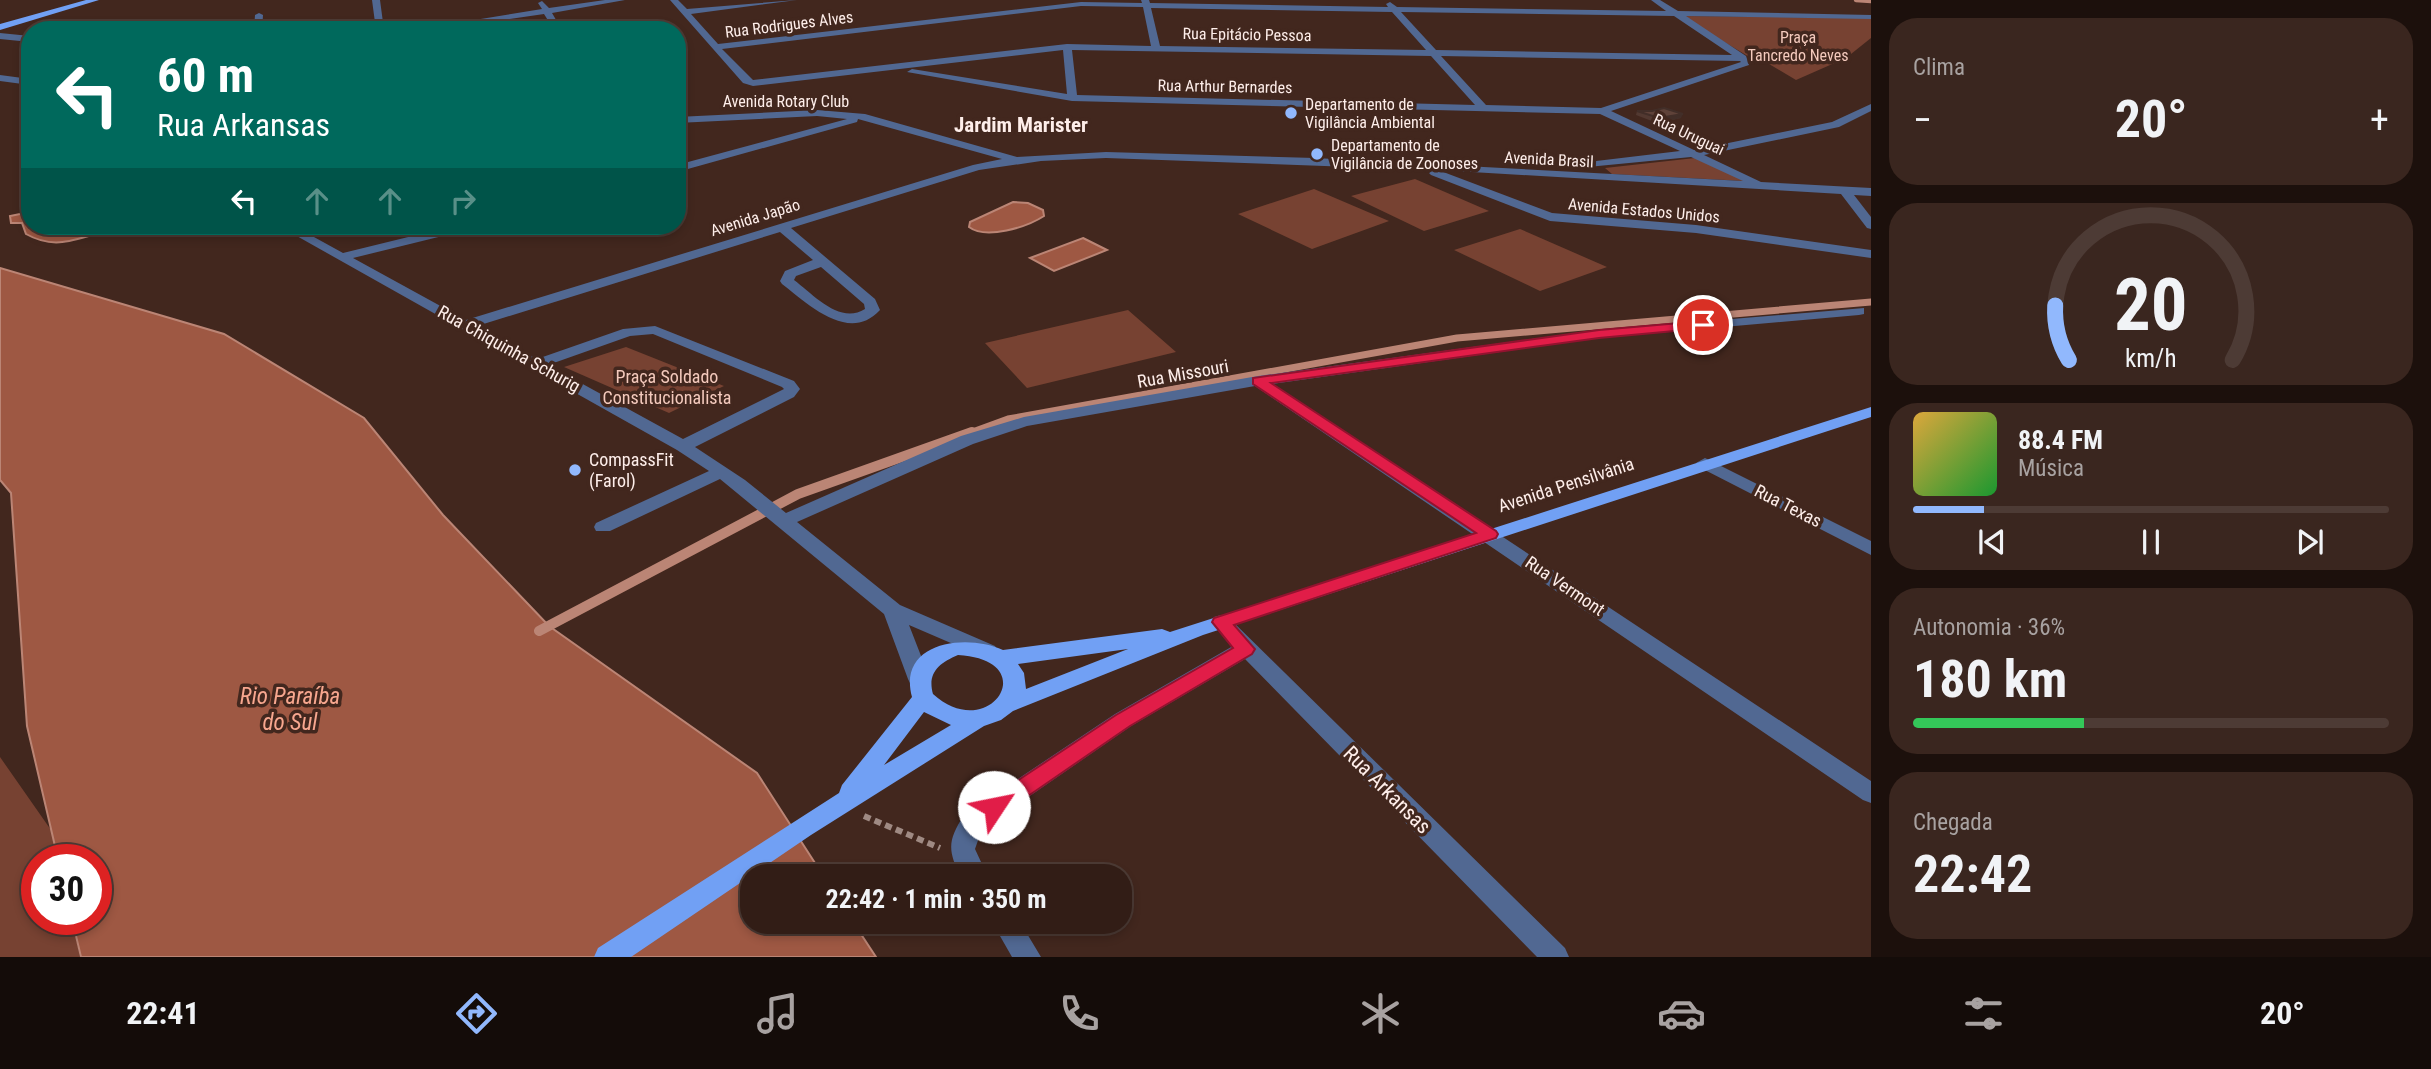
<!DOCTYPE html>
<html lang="pt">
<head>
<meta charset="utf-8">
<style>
  :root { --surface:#321d16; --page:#3a261f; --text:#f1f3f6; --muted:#a8a2a1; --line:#4d3b35; --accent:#91b8fd }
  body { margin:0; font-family:"Roboto Condensed",sans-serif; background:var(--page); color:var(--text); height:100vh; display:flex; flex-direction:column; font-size:26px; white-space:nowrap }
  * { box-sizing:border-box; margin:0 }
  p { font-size:23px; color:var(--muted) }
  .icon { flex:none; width:38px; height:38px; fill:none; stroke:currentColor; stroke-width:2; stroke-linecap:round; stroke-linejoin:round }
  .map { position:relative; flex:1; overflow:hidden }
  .panel { display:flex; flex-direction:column; gap:18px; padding:18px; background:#1c100c; width:560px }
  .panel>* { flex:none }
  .guide { position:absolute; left:21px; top:21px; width:665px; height:214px; border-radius:28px; box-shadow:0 4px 10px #0003,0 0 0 2px var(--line); background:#00695c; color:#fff; overflow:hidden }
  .speed { position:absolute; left:21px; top:844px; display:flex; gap:14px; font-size:35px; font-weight:700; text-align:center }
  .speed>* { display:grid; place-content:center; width:91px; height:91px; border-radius:50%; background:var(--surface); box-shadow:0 4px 10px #0003,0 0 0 2px var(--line); line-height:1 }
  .speed .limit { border:10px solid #d22; background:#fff; color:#111 }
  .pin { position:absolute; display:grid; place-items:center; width:60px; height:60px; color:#fff; margin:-30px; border:4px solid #fff; border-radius:50%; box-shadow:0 2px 7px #0007 }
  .me { position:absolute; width:77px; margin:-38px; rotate:56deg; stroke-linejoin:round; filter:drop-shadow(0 0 5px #0008) }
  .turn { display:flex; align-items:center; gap:24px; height:147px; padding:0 21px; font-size:32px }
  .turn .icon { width:91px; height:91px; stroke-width:2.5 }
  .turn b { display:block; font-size:49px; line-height:60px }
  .lanes { display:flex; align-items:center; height:66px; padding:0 21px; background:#0003; justify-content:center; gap:35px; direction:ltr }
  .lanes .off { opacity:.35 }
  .big { font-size:52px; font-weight:700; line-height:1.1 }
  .panel .widget { flex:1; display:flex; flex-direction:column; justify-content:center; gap:10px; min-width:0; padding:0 24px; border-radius:28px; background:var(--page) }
  .panel .dial { align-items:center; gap:0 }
  .dial svg { height:182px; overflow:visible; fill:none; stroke:var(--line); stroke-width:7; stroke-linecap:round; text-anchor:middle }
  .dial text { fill:var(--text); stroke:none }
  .song { display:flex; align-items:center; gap:21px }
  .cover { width:84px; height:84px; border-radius:10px; background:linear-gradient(135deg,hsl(40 70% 55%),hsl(130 70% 35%)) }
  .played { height:7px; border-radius:4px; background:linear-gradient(90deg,var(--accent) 15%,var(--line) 15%) }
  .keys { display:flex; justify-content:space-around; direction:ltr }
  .heat { display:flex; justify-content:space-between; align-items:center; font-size:38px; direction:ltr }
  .charge { height:10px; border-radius:5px; background:linear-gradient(90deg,#34c759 36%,var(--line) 0) }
  .trip { position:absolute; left:740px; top:864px; width:392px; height:70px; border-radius:28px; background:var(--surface); box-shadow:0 4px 10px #0003,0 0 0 2px var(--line); font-weight:700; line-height:70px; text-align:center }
  .tab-bar { display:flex; height:112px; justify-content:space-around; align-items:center; background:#140c09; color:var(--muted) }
  .tab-bar .icon { width:49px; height:49px }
  .tab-bar .active { color:var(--accent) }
  .tab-bar b { font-size:32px; color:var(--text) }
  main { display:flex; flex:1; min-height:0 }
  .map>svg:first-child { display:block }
  .green { fill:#774232 }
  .water { fill:#9e5843; stroke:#bb8575; stroke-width:2 }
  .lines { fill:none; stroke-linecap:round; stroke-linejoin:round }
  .stream-far2 { stroke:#bb8575; stroke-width:4.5 }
  .stream-far1 { stroke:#bb8575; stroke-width:7 }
  .stream { stroke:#bb8575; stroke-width:10 }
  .path { stroke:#9f8a83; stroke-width:6; stroke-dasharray:7 4.5; stroke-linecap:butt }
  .minor { fill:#516892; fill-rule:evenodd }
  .major { fill:#71a0f4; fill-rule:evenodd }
  .wall { fill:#523931 }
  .shaded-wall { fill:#422e28 }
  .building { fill:#5f4239; stroke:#422e28; stroke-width:2 }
  .route { fill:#e11d48; stroke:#92132f; stroke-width:2 }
  .poi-dot { fill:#91b8fd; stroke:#42271e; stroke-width:2.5 }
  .labels { text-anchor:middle; stroke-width:7; stroke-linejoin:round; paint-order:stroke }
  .far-street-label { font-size:16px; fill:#feeeea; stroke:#42271e }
  .far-park-label { font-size:16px; fill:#f4cabd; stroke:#42271e }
  .far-poi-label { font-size:16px; fill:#feeeea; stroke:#42271e; text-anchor:start }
  .street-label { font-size:18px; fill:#feeeea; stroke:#42271e }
  .park-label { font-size:18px; fill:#f4cabd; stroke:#42271e }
  .poi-label { font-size:18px; fill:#feeeea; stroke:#42271e; text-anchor:start }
  .far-district-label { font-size:21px; font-weight:bold; fill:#feeeea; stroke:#42271e }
  .near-street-label { font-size:21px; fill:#feeeea; stroke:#42271e }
  .near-water-label { font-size:23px; font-style:italic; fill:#f8a78f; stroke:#42271e }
</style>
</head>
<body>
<main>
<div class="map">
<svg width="1871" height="957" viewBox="0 0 1871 957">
  <rect width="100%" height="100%" fill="#42271e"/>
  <path class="green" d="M1681,16l190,2v20l-25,20 -50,22 -27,-16h-8z
    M1695,158l50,23 -133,-7 -7,-6z
    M1415,179l74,32 -65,20 -73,-35z
    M1314,189l75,32 -77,28 -74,-35z
    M1520,229l87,38 -67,24 -86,-41z
    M1128,310l48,42 -149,36 -42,-45z
    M626,347l98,39 -55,27 -105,-46z
    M0,757l51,73 7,29h-21v60h35l8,38h-80z"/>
  <path class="water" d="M1013,202l15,1 15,7 1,6c-17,11 -58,24 -75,11l1,-5z
    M30,212v14h53l12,8c-26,8 -44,14 -69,0l-4,-11h-11l-1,-7z
    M1083,238l24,12 -53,21 -24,-13z
    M0,268l224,66 140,84 79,97 106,111 208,147 67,104h-72v45h101l23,35h-795l-9,-38h24v-60h-38l-31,-133 -16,-233 -11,-13z"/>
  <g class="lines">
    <path class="stream-far2" d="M1856,0l15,1"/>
    <path class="stream-far1" d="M967,434l41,-15 449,-81 414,-36"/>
    <path class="stream" d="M539,631l259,-137 174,-62"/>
    <path class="path" d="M864,816l76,32"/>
    <path class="minor" d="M372,0h8l4,30h-8z
      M605,0h20l-73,13 10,17h-8l-10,-16 -108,16h-23l129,-21 -4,-6 4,-2 7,7z
      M670,0h8l9,9 110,-9 -106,14 27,30 363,-42 61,1 -1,-3h8l1,3 238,4 -2,-3 4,-2 7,5 269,4 -15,-11h9l18,11 193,4v4l-185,-3 60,40 3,9 -138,46 83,39 138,-28 39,-18v7l-32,16 -135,28 57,27 110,6v8l-17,-1 17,22v12l-4,-1 -26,-34 -403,-24 114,43 144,12 175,25v8l-175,-25 -146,-12 -119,-46 -2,-2 4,-3 -327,-12 -65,3 -62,9 -188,58 84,71 5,11c-31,34 -72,-6 -98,-26l-2,-3 5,-10 28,-11 -33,-28 -303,94 60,33 86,-30 32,-3 139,55 6,8 -6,8 -99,50 50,33 41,33 175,-77 63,-19 234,-41 341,-46 265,-22v6l-5,1 -260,23 -327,46 599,397v22l-8,-3 -608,-414 -228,40 -54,18 -176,78 103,83 95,41 3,5 -3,5 -7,3 -79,-34 21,54 -3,6 -8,2 -8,-2 -3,-6 -24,-65 -164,-135 -110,52h-14l-2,-4 2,-4 113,-52 -32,-21 -398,-224h15l49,27 110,-27h20l-2,3 -118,29 113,62 507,-155 29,-6 -144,-40 -1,3 -180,50v-7l170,-46 -30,-3 -140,7v-6l140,-7 48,4 152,43 89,-5 209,6 428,23 -52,-24 -124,12v-4l4,-1 109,-13 -80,-37 -528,-13 -165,-29 5,-3 155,25 -4,-44 -310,36 -10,-3zM1081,6l62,1 8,39 -84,-2 -314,36 -31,-31zM1151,8l241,4 34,38 -266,-4zM1401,12l273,4 58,39 -296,-5zM1072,50l359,6 44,49 -398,-10zM1441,56l299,5 1,1 -140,46 -115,-3zM821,267l43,37 1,5c-25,16 -51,-14 -71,-29l2,-4zM653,334l129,53 2,2 -101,50 -135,-74 82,-29z
      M259,13l4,2 -1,15h-8l1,-15z
      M0,33l30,3v6l-30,-3z
      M0,75l30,4v6l-30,-4z
      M1705,458l166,83v14l-172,-88 -3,-4z
      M1221,615l7,2 337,331 4,9h-32l-292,-298 -114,67 -149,103 -7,20 13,28h-27c-14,-27 -13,-37 3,-62l151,-101 118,-68 -22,-24 3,-5z
      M992,922h28l21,35h-29z"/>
    <path class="major" d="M86,0h13l-99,30v-6z
      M1871,407v10l-668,218 -190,76 -12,9 -17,6 -173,109 -180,122h-37l4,-9 241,-155 3,-8 70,-88c-15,-55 54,-64 91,-47l159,-21 8,3zM1128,649l-102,40 -2,-16 -6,-9zM958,655c87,5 31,90 -25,39 -6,-21 6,-31 25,-39zM924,712l27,13 -67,40z"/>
  </g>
  <path class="wall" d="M1637,111l44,7 -24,5 -21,-8z"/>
  <path class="shaded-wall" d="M1683,114l-2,4 -24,5 2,-5z"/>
  <path class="building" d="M1664,108l19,6 -24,4 -22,-7h15z"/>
  <path class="route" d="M1703,321l6,4 -2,3 -108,10 -328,45 225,148 2,3 -2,4 -262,87 21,24 -3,5 -122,72 -128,88 -8,2 -7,-2 -4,-7 4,-6 129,-86 117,-67 -21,-26 2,-4 262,-85 -223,-149v-6l346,-48z"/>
  <g class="poi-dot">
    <circle cx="1291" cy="113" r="7"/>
    <circle cx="1317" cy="154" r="7"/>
    <circle cx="575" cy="470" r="7"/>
  </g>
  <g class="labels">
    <g class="far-street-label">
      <text transform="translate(789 24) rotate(-7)" y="6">Rua Rodrigues Alves</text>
      <text transform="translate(1247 34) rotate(1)" y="6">Rua Epitácio Pessoa</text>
      <text transform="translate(1225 86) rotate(1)" y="6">Rua Arthur Bernardes</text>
      <text x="786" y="107">Avenida Rotary Club</text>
      <text transform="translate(1689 134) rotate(25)" y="6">Rua Uruguai</text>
      <text transform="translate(1549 159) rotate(3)" y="6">Avenida Brasil</text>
      <text transform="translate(1644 210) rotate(5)" y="6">Avenida Estados Unidos</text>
      <text transform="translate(755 217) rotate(-17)" y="6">Avenida Japão</text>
    </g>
    <g class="far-park-label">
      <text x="1798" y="43">Praça<tspan x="1798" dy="18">Tancredo Neves</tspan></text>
    </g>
    <g class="far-poi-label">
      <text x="1305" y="110">Departamento de<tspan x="1305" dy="18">Vigilância Ambiental</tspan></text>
      <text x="1331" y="151">Departamento de<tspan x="1331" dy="18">Vigilância de Zoonoses</tspan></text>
    </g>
    <g class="street-label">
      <text transform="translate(509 349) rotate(29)" y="6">Rua Chiquinha Schurig</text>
      <text transform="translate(1183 374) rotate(-10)" y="6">Rua Missouri</text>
      <text transform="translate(1566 485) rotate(-18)" y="6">Avenida Pensilvânia</text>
      <text transform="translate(1788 506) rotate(27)" y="6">Rua Texas</text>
      <text transform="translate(1565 586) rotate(34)" y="6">Rua Vermont</text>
    </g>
    <g class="park-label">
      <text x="667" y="383">Praça Soldado<tspan x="667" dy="21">Constitucionalista</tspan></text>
    </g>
    <g class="poi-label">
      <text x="589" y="466">CompassFit<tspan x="589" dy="21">(Farol)</tspan></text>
    </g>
    <g class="far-district-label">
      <text x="1021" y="132">Jardim Marister</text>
    </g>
    <g class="near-street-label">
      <text transform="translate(1387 790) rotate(45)" y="7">Rua Arkansas</text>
    </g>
    <g class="near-water-label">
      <text x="290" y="704">Rio Paraíba<tspan x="290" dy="26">do Sul</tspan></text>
    </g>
  </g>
</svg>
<div class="speed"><div class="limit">30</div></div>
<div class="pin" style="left:1703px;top:325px;background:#d93025"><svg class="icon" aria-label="arrive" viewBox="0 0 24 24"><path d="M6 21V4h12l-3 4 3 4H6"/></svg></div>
<svg class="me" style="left:994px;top:807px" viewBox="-20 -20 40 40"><circle r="19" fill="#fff"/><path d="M0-13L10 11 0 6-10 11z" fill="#e11d48"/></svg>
<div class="trip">22:42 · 1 min · 350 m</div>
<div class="guide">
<div class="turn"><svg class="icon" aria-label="left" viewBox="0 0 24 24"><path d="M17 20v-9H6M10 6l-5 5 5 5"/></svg><div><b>60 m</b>Rua Arkansas</div></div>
<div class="lanes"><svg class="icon" aria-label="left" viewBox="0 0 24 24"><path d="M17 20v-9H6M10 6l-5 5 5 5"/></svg><svg class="icon off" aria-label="ahead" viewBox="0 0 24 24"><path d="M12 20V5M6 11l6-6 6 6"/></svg><svg class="icon off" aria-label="ahead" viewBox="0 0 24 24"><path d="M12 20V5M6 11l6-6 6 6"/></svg><svg class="icon off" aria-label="right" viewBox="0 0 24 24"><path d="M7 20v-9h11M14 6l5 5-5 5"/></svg></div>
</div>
</div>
<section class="panel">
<div class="widget"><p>Clima</p>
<div class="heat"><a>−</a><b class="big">20°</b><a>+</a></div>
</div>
<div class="widget dial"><svg viewBox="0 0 100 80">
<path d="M14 69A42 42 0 1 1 86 69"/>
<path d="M14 69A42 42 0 0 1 8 45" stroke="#91b8fd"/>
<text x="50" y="56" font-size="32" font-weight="700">20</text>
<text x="50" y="72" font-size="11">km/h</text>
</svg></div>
<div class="widget">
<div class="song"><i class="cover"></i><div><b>88.4 FM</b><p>Música</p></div></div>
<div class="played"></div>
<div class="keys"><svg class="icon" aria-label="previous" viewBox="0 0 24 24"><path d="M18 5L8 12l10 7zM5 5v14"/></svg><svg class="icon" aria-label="pause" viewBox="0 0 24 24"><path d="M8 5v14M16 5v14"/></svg><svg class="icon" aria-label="next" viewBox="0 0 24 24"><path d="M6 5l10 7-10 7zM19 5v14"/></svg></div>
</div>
<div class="widget"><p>Autonomia · 36%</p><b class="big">180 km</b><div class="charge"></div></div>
<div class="widget"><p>Chegada</p><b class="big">22:42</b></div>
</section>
</main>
<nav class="tab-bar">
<b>22:41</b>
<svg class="icon active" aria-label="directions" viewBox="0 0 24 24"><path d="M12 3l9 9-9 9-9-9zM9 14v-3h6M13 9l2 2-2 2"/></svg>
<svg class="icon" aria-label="music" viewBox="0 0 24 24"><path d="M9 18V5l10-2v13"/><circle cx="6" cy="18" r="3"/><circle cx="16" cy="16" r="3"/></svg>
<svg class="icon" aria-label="phone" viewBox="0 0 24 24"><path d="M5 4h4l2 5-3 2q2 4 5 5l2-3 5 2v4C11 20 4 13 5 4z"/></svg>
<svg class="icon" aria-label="climate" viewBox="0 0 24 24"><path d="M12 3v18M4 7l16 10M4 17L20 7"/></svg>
<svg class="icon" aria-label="car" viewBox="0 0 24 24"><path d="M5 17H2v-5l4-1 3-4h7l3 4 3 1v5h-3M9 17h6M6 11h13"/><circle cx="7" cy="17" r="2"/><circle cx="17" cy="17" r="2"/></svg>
<svg class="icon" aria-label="filters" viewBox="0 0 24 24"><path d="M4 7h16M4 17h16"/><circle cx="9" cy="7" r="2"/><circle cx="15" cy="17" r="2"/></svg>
<b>20°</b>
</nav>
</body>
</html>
